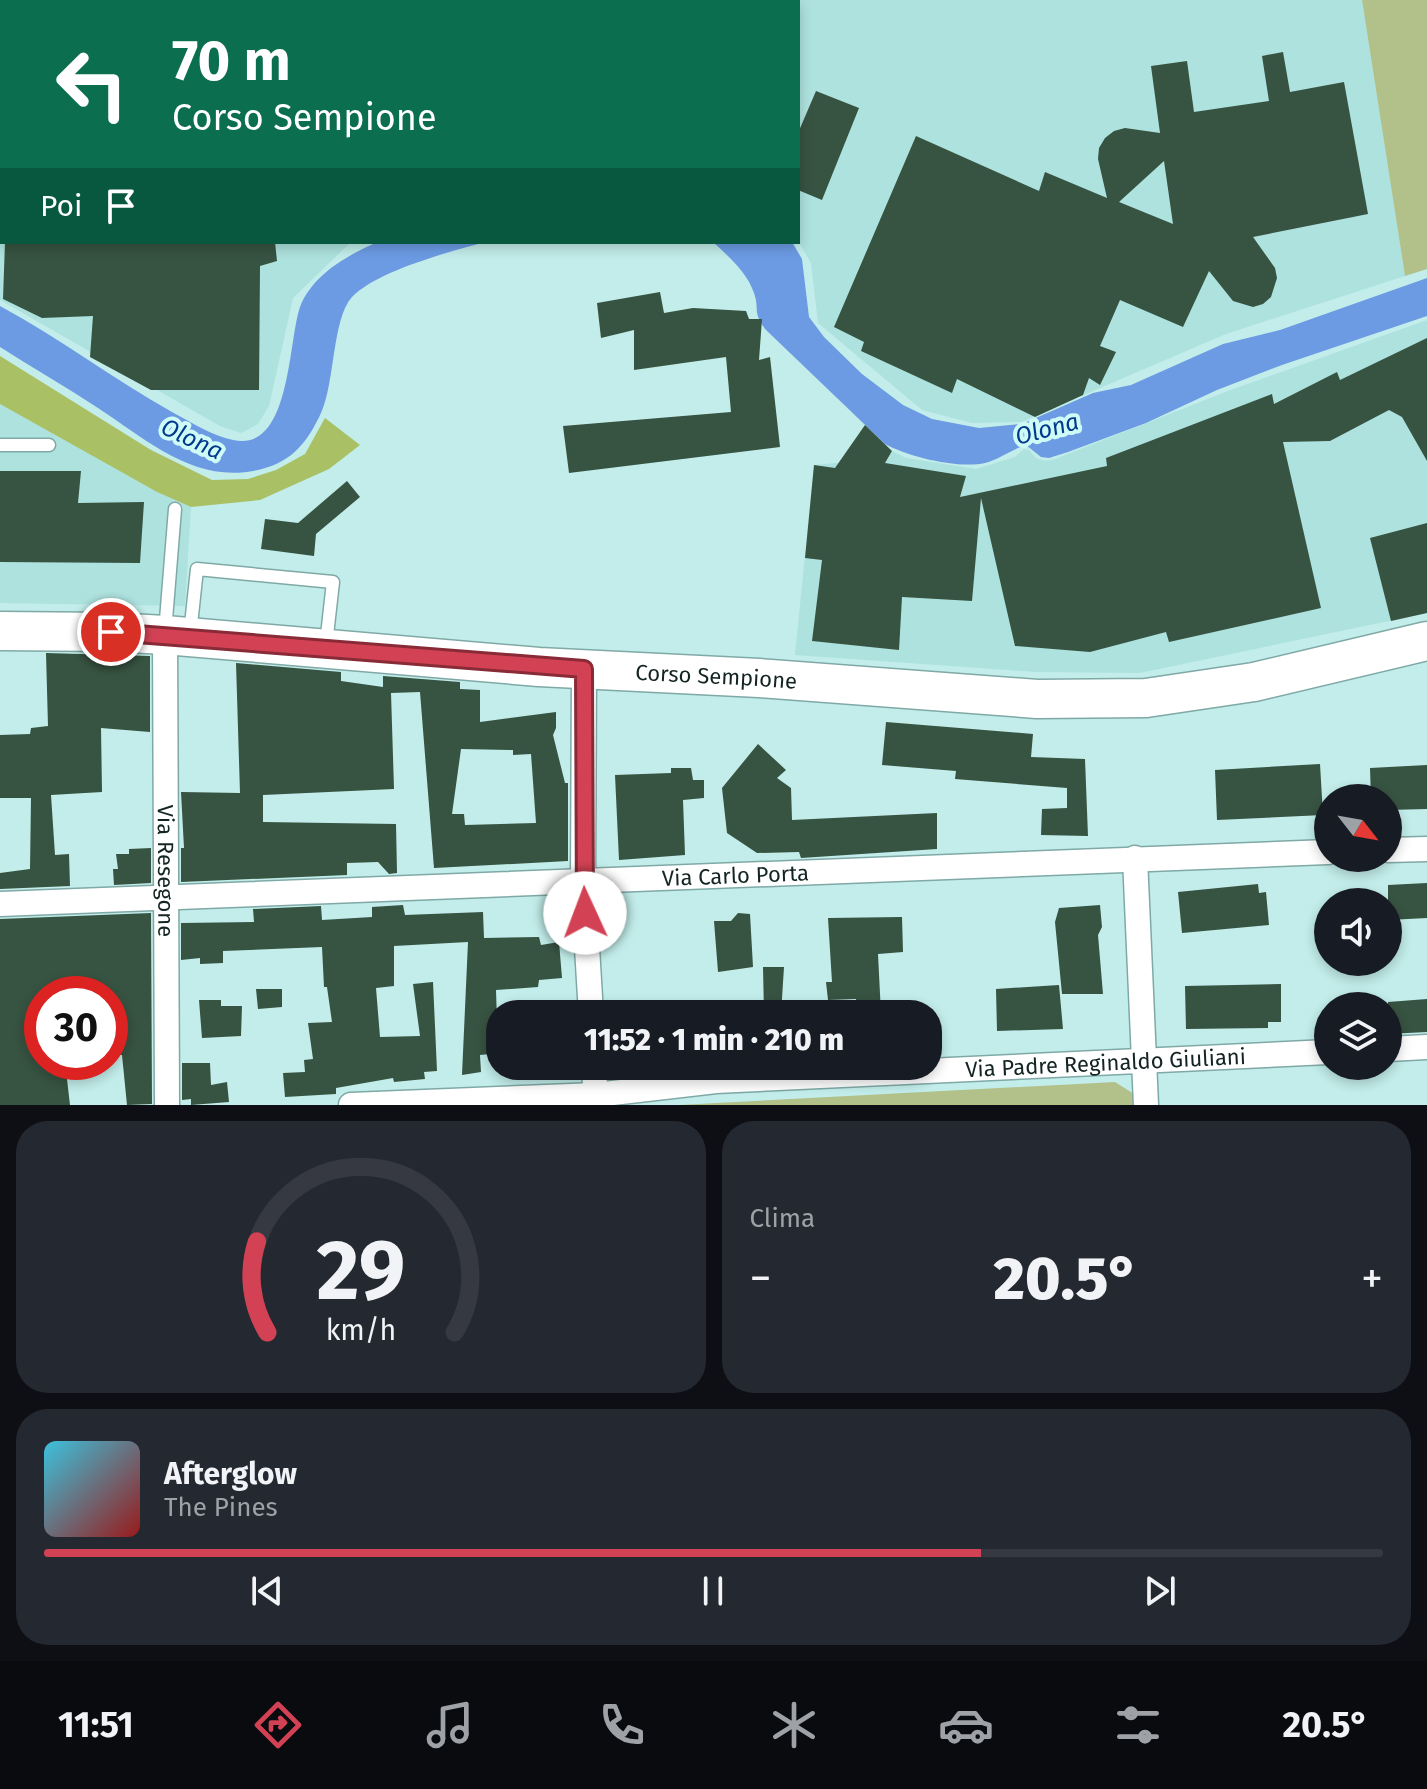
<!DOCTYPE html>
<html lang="it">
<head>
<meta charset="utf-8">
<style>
  :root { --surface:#171b24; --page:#242831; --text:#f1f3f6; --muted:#9ea1a6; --line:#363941; --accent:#d24254 }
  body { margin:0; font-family:"Fira Sans",sans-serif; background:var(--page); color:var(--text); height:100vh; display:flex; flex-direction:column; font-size:30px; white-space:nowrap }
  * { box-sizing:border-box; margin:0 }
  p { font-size:26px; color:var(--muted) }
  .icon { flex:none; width:44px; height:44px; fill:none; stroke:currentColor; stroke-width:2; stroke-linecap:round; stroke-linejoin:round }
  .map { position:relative; height:1105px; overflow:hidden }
  .details { display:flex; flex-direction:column; gap:16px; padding:16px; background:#0d0f14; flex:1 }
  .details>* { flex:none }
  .banner { position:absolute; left:0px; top:0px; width:800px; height:244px; box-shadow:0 4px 12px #0003; background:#0b6e4f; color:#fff; overflow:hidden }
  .needle { width:52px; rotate:121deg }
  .fabs { position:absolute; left:1314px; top:784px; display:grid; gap:16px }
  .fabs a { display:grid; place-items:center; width:88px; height:88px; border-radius:50%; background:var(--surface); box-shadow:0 4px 12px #0003; font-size:40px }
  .speed { position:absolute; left:24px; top:976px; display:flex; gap:16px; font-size:40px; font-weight:700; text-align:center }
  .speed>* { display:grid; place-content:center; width:104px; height:104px; border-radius:50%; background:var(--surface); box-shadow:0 4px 12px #0003; line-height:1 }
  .speed .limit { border:12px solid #d22; background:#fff; color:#111 }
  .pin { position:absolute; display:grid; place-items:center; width:68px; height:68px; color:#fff; margin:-34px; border:4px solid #fff; border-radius:50%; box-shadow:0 2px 8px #0007 }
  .me { position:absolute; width:88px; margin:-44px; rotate:358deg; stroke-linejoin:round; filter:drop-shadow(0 0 6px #0008) }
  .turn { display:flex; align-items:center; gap:28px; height:168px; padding:0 40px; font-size:36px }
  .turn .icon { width:104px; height:104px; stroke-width:2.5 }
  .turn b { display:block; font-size:56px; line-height:68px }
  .then { display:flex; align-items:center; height:76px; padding:0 40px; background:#0003; gap:16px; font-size:30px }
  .big { font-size:60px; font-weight:800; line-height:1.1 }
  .details .card { flex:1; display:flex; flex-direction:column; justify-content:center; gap:12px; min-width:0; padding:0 28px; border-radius:32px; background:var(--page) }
  .details .dial { align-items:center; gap:0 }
  .dial svg { height:208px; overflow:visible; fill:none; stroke:var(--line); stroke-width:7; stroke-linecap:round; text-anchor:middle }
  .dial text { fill:var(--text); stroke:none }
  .song { display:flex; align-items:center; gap:24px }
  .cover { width:96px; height:96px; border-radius:12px; background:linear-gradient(135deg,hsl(190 70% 55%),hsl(0 70% 35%)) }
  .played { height:8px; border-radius:4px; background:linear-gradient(90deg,var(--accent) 70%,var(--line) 70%) }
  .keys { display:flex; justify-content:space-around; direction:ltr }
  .heat { display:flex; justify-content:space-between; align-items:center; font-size:44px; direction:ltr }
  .details .tiles { flex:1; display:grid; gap:16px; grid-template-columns:1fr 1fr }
  .card:last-child { grid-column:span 2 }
  .trip { position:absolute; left:486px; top:1000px; width:456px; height:80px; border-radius:32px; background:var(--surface); box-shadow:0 4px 12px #0003; font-weight:800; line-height:80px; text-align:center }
  .tabs { display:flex; height:128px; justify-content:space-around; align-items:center; background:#090b0e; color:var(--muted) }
  .tabs .icon { width:56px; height:56px }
  .tabs .current { color:var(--accent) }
  .tabs b { font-size:36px; color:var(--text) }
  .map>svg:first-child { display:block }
  .built { fill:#aee2de }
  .green { fill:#b2c18a }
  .forest { fill:#a9c065 }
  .water { fill:#6c9be4 }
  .building { fill:#375341; fill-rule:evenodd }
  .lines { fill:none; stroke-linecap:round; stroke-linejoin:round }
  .lane-casing { stroke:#7fa9a6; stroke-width:15 }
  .street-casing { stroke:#7fa9a6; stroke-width:27 }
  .primary-casing { stroke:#7fa9a6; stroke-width:41 }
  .lane { stroke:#fff; stroke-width:12 }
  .street { stroke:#fff; stroke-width:24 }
  .primary { stroke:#fff; stroke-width:38 }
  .route-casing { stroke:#882b37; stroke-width:20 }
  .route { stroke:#d24254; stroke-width:14 }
  .labels { text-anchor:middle; stroke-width:8; stroke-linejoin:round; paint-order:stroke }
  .street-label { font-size:22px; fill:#132423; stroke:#cffbf7 }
  .water-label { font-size:24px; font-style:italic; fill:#00398d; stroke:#cffbf7 }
</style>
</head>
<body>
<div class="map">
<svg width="1427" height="1105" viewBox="0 0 1427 1105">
  <rect width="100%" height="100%" fill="#c2edea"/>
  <path class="built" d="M0,0h1362l43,276 -179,58 -205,88 -49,1 -50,-13 -104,-87 -7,-60 -13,-22v-239h-796v240h349l-58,56 -24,108 -11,18 -17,9 -21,-7 -220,-126z
    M1427,320v293l-287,60 -103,-1 -242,-17 19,-190 74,-7 4,-7 14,7 70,11 39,-12 9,-8 5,1 7,8 9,3 10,-2 173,-68z
    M0,404l157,88 34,15 -6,99 -185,-3z"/>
  <path class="green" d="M1362,0h65v269l-22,7z
    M1115,1082l19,12 1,11h-456z"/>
  <path class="forest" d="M0,356l151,94 61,30 36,-1 28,-9 29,-16 20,-36 35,27 -31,24 -69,31 -69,7 -34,-15 -157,-88z"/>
  <path class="water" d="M378,242h108c-35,9 -109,29 -134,55 -20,22 -17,86 -31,116 -13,28 -28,48 -59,56 -65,17 -112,-27 -164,-61 -32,-21 -65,-40 -98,-61v-41c60,32 113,73 172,106 19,10 40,24 61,28 58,13 55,-99 67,-133 12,-32 49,-53 78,-65z
    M713,242h79l10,17 7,58 15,20 38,37 41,31 29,14 47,9 43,-4 71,-31 38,-8 92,-41 57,-14 147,-52v38l-145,49 -65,25 -71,33 -78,29 -19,6 -8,-1 -15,-12c-14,4 -26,14 -41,18 -27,6 -76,-6 -100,-19l-120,-115c-13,-19 -5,-18 -11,-36 -7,-21 -26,-37 -41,-51z"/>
  <path class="building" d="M1283,52l7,40 54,-10 24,132 -115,23 22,31 2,10 -6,19 -8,7 -10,3 -20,-6 -24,-30 -26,56 -63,-27 -20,46 16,6 -16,33 -11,-7 -6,17 -48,22 -78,-38 -5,14 -91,-42 3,-9 -30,-15 82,-191 123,55 6,-19 62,26 -9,-39 1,-11 6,-10 9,-7 11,-3 35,5 -9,-67 36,-5 7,51 75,-11 -7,-45zM1164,161l9,63 -54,-22z
    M816,91l43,17 -37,92 -24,-10v-57z
    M5,242h270l2,19 -17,5 -1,124h-108l-61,-33 3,-41 -51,2 -39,-19z
    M660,292l4,21 29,-5 53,3 3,8h13l-3,41 11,-3 10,90 -211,26 -6,-47 168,-14 -5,-55 -92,13v-40l-33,8 -4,-35z
    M1427,338v123l-25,-44 -13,-7 -59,31 -47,1 38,166 -152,34 -3,-10 -76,20 -75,-6 -34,-148 -9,103 -70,-4 -3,53 -87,-9 10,-81 -17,-2 9,-93 21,3 30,-43 27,26 -7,12 81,13 -6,21 147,-31 -1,-8 166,-64 2,10 63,-32 3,8z
    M0,471h81l-3,32 66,-1 -4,61 -140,-1z
    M347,481l13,16 -44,37 -2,22 -53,-7 4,-30 33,4z
    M1427,523v90l-36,8 -21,-83z
    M46,653l104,3v76l-49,-4 1,64 -51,3 4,60 14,-1 1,32 -70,3v-16l30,-4 1,-71h-31v-63l30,-1 1,-6 17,-2z
    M236,663l105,9v9l42,6v-11l77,6v7l20,1v32l76,-10v16l-3,7 12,48h3v78l-134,7 -14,-176 -29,1 3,96 -131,6v27l133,2 1,49 -8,1 -11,-12 -31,1v12l-166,7v-34h3l-3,-56 59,1zM461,749l52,1v5l18,-1 5,69 -71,2 -1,-11h-12z
    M886,722l147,12 -2,23 54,2 3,77 -47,-1 1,-26 25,-1v-20l-112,-9 1,-8 -74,-6z
    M758,744l28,26 -9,8 14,10 1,32 145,-7v36l-136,9 -2,-6 -42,1 -30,-20 -5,-45z
    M1320,764l3,51 -106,5 -2,-50z
    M1427,765v44l-39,1v-12h-17l-1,-30z
    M671,768h20l2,12h11v18l-21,2 2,55 -66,5 -4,-85 56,-2z
    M151,848v35l-37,2 -1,-16h5l-2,-15h13v-5z
    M1427,883v35l-39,2v-35z
    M1258,884l1,9 7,-1 3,33 -87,8 -4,-41z
    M403,905l2,10 78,-3 1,26 55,-1 2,8 18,-3 3,36 -23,2 -1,7 -42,3 1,31 3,2v30l-20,2 1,17 -19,3 6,-133 -74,4v40l-18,2 4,49 40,-1 -7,-52 20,-2 4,89 -13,1 1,7 -31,3 -1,-4 -57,10v6l-51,3 -2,-24 22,-1 -1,-12 9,-1 -5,-36 24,-1 -5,-35h-3l-2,-40 -99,4v12l-23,1v-6l-19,2v-37l73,-1 -1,-13 68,-3 1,14 50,-3v-10z
    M1100,905l2,22 -4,8 5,59h-41l-7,-72 4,-14z
    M151,913l1,191 -25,1 -5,-50h-12v-61h-68v68h23l5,43h-70v-186z
    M738,913l12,1 3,53 -35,5 -4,-51h17z
    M902,917l1,35 -25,2 3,60h-25v-15l-28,1 -2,-18h6l-4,-64z
    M763,967h21l-3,47h-17z
    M1281,984v38h-13v6l-82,1 -1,-43z
    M1059,985l4,44 -66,2 -1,-42z
    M256,989h26v18l-24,2z
    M1427,999v33l-39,2v-32z
    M199,1000h22v6h21l-1,30 -39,2z
    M182,1063h28l1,22 16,-3 2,20 -38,3v-6l-9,1z"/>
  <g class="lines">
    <g class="lane-casing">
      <path id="lane" d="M0,445h49
        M165,632l10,-123
        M190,634l7,-65 136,13 -7,62"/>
    </g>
    <g class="street-casing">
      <g id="street">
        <path id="s1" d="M165,635l2,470"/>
        <path d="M584,669l-1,212 8,133"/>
        <path d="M1388,850l39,-1"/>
        <path d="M1135,858l11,247"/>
        <path id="s2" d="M0,904l1328,-52"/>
        <path d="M1388,1049l39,-2"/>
        <path d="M594,1066l2,39"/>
        <path id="s3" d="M351,1105l245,-10 120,-14 612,-29"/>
      </g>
    </g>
    <g class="primary-casing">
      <g id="primary">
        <path id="s4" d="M0,631l111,1 54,3 374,32 220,11 278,21 109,-1 108,-16 173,-41"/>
      </g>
    </g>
    <use href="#lane" class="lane"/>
    <use href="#street" class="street"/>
    <use href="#primary" class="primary"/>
  </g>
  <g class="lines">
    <g class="route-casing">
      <path id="route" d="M111,632l473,37 1,244"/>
    </g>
    <use href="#route" class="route"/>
  </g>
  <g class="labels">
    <g class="street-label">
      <text dy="8" stroke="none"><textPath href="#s4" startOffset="718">Corso Sempione</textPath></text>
      <text dy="8" stroke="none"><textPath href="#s1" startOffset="236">Via Resegone</textPath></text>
      <text dy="8" stroke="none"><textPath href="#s2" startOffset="736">Via Carlo Porta</textPath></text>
      <text dy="8" stroke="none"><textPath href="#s3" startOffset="756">Via Padre Reginaldo Giuliani</textPath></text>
    </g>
    <g class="water-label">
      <text transform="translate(1047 429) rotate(-15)" y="8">Olona</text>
      <text transform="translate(192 439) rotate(25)" y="8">Olona</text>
    </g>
  </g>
</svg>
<div class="fabs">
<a><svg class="needle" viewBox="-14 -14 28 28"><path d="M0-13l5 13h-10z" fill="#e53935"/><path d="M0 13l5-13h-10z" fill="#9ea1a6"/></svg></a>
<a><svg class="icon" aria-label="sound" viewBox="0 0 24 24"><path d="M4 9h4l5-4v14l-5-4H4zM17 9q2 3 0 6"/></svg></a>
<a><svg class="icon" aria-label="layers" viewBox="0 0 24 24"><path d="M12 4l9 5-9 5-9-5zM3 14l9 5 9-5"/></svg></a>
</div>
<div class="speed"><div class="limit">30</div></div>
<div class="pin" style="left:111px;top:632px;background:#d93025"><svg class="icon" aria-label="arrive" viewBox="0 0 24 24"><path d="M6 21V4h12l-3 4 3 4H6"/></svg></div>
<svg class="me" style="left:585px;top:913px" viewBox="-20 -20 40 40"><circle r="19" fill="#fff"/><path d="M0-13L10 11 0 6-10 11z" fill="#d24254"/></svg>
<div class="trip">11:52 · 1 min · 210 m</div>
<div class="banner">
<div class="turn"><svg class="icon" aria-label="left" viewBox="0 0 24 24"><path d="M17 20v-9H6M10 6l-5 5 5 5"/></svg><div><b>70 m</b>Corso Sempione</div></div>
<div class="then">Poi<svg class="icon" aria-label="arrive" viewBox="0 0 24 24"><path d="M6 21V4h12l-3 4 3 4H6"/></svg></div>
</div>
</div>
<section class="details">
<div class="tiles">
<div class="card dial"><svg viewBox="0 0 100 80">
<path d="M14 69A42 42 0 1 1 86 69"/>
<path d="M14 69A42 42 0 0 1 10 34" stroke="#d24254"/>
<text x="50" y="56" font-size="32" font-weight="700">29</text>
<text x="50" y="72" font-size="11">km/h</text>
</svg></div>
<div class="card"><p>Clima</p>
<div class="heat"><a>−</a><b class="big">20.5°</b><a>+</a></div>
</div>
<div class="card">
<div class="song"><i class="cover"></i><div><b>Afterglow</b><p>The Pines</p></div></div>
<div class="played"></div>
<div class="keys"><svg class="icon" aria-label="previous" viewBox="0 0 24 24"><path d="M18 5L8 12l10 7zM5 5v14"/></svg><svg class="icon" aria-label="pause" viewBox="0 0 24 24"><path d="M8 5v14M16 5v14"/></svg><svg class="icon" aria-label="next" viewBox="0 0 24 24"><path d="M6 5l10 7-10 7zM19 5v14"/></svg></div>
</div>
</div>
</section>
<nav class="tabs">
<b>11:51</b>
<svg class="icon current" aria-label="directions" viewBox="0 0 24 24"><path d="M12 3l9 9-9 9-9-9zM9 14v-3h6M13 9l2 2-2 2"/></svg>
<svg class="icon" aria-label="music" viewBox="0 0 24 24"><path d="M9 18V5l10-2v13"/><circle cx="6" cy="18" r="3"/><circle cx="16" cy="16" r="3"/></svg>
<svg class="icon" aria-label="phone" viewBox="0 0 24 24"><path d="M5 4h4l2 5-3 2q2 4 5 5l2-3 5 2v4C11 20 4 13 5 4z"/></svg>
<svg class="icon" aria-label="climate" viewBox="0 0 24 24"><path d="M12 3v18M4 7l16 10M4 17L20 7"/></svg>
<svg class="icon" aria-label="car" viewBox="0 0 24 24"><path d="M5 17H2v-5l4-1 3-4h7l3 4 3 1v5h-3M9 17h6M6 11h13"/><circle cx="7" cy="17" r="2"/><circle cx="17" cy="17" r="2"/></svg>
<svg class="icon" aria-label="filters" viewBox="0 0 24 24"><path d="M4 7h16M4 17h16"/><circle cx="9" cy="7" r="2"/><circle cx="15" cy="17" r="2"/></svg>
<b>20.5°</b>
</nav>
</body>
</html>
